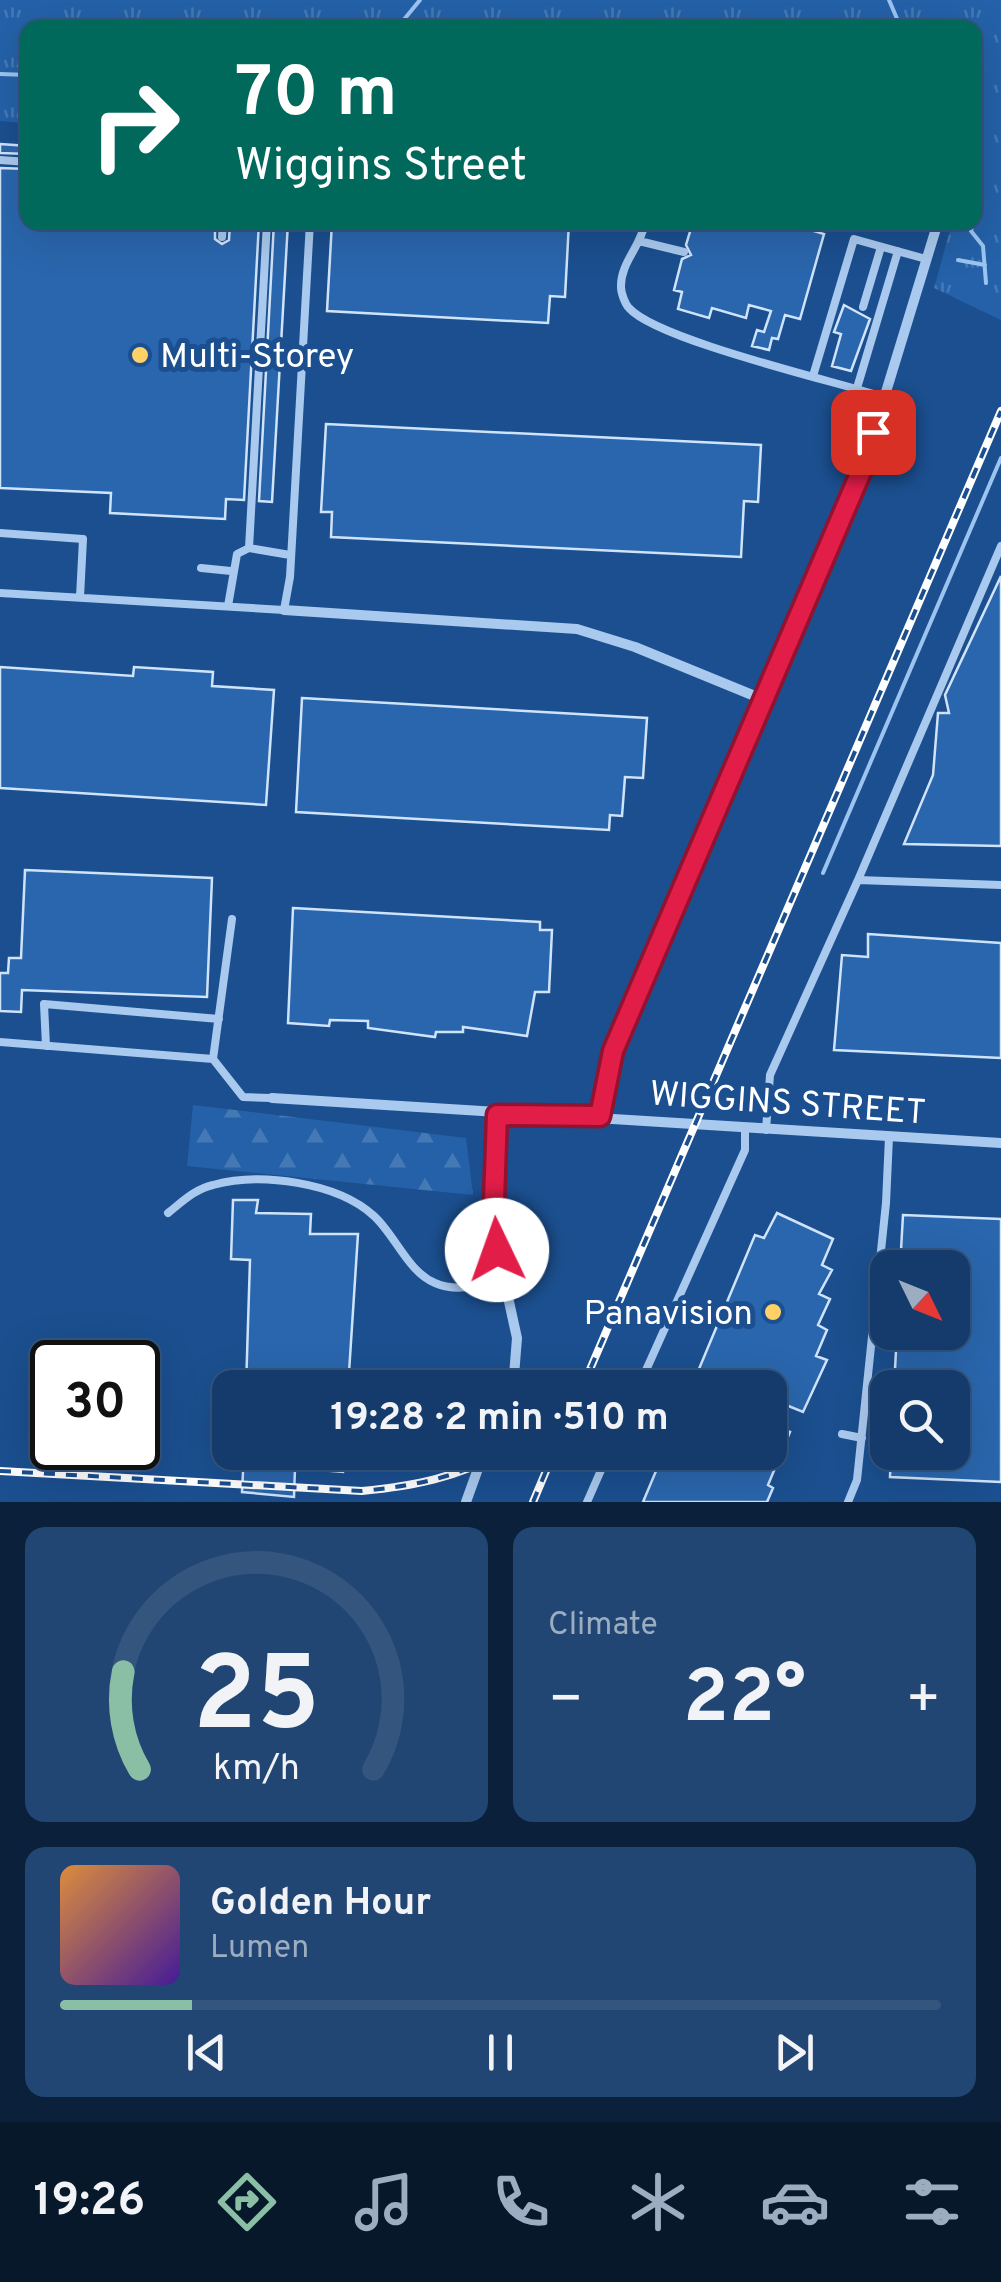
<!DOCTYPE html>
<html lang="en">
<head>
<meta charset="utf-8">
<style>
  :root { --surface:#143b6b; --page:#214673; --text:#f1f3f6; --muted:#9dadc1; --line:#33557e; --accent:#8abfa5 }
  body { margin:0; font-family:Overpass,sans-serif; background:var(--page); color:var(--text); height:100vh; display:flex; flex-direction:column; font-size:38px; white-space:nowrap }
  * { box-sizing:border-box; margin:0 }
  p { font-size:32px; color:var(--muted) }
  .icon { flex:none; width:55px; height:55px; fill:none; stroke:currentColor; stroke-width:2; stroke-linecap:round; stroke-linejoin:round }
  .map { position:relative; height:1502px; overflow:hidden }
  .panel { display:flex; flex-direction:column; gap:25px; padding:25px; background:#0b203b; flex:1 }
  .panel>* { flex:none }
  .banner { position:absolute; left:20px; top:20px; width:962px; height:210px; border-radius:20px; box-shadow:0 10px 40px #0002,0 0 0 2px var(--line); background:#00695c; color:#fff; overflow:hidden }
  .needle { width:65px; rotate:133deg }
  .controls { position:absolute; left:870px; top:1250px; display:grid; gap:20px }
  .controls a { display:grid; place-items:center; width:100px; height:100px; border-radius:20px; background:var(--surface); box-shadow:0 10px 40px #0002,0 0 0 2px var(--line); font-size:50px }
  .speed { position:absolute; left:30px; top:1340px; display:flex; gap:20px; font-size:50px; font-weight:700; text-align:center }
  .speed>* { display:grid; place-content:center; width:130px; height:130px; border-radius:50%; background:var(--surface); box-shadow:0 10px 40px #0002,0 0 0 2px var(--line); line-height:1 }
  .speed .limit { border:5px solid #111; border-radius:15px; background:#fff; color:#111 }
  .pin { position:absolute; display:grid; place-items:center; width:85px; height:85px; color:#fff; margin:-42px; border-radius:20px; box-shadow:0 5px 15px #0006 }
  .me { position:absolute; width:110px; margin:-55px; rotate:357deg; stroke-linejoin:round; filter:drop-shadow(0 0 8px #0008) }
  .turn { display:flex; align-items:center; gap:35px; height:210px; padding:0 50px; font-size:45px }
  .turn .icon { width:130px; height:130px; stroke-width:2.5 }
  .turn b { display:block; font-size:70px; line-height:85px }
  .big { font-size:75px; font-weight:700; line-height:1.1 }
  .panel .widget { flex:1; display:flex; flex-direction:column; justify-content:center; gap:15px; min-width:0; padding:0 35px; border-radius:20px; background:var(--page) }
  .panel .dial { align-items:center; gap:0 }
  .dial svg { height:260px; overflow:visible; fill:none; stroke:var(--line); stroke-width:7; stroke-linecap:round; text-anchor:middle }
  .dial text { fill:var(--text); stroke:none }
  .song { display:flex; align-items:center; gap:30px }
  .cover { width:120px; height:120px; border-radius:15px; background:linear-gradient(135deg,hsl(30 70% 55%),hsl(260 70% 35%)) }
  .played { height:10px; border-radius:5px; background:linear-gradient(90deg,var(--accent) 15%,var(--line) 15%) }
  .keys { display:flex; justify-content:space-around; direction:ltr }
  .heat { display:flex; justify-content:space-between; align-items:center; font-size:55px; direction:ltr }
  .panel .tiles { flex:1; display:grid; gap:25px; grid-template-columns:1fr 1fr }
  .widget:last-child { grid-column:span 2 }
  .trip { position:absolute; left:212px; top:1370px; width:575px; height:100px; border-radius:20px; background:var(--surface); box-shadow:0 10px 40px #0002,0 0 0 2px var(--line); font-weight:700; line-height:100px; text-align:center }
  .menu { display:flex; height:160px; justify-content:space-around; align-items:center; background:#08182b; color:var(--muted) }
  .menu .icon { width:70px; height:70px }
  .menu .active { color:var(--accent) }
  .menu b { font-size:45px; color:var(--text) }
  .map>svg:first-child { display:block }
  .forest { fill:url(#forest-firs) }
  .park { fill:url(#park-tufts) }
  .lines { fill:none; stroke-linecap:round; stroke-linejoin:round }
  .stream { stroke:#9cc4f0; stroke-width:4 }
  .building { fill:#2a66ad; stroke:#cfe3fa; stroke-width:2.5 }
  .lane { stroke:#a9c9ee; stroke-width:8 }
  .street { stroke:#a9c9ee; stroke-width:10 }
  .rail-casing { stroke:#fff; stroke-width:8 }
  .rail { stroke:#1b4f8f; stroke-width:4; stroke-dasharray:11; stroke-linecap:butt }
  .route-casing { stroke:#92132f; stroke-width:25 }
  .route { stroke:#e11d48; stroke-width:18 }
  .poi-dot { fill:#ffd166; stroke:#1b4f8f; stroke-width:4 }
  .labels { text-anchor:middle; stroke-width:10; stroke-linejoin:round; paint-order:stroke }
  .poi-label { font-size:35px; fill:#fff; stroke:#1b4f8f; text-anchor:start }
  .street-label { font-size:35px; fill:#fff; stroke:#1b4f8f }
</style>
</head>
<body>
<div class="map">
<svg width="1001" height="1502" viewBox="0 0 1001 1502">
  <defs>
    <pattern id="forest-firs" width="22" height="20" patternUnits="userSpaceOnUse" patternTransform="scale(2.5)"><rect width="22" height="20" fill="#2461a8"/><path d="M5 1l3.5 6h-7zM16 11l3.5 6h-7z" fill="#4579b5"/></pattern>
    <pattern id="park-tufts" width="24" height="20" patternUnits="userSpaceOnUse" patternTransform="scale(2.5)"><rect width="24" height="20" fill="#2461a8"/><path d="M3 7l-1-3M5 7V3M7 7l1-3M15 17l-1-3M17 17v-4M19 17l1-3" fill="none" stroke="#4579b5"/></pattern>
  </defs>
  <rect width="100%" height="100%" fill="#1b4f8f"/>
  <path class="forest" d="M193,1105l273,33 7,57 -286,-29z"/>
  <path class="park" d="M0,0h1001v320l-67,-32 18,-65 23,-1v-194h-947l-1,95 -27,-2z"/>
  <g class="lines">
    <path class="stream" d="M889,0l12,28
      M397,28l23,-28
      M0,74l28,1
      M975,213l4,-12
      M973,222l-2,9 12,15 3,37
      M958,260l27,5
      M823,873l178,-415"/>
  </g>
  <path class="building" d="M0,144l28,2v8l-28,-1z
    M0,168l28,1v53h187v17l7,5 7,-4 1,-18h29l-15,278 -18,-1 -1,20 -115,-6 1,-20 -111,-5z
    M274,222h14l-16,280 -13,-1z
    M332,222h237l-4,75 -15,-1 -2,27 -221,-12z
    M693,222h105l-1,4 27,8 -24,85 -15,-4 -7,24 -6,-1 -3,12 -17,-4 5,-16 7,2 7,-21 -22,-6 -3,13 -34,-10 -3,10 -31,-9 4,-17 -8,-2 8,-31 9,-4 -5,-10z
    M844,305l26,14 -19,52 -19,-5 9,-32 -7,-2z
    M326,424l435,21 -3,57 -14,-1 -3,56 -410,-20 1,-25h-11z
    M1001,576v270l-97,-2 29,-69 5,-62h11l-4,-18z
    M0,667l133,9 1,-9 79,5 -1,14 62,4 -8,115 -266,-17z
    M302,698l345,20 -4,60 -18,-1 -3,39 -12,-1 -1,15 -313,-18z
    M25,870l187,8 -5,119 -185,-7 -1,22 -21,-1v-38h8l1,-15h12z
    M293,908l247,14v8h12l-3,62h-14l-8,44 -64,-9v5h-27l-1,5 -67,-9v-7l-38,-1 -1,6 -41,-3z
    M868,934l133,9v115l-167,-8 8,-95 26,2z
    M233,1200h25l-2,13 55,1 -1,20h48l-10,154h-102l4,-128 -19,-1z
    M777,1213l56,26 -11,26 10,5 -13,24 11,5 -12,26 9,5 -11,26 11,4 -24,52 -17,-7 -8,22 12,5 -22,53 5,3 -6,14h-124l21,-50h106v-64h-79l64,-153 9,3z
    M903,1215l98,4v263l-111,-5 1,-25h61v-64h-58l3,-56h55v-64h-52z
    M244,1452h100l-1,20 -48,-4 -1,29 -52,-5z"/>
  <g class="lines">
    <path class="lane" d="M0,160l28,2
      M645,222c-3,23 -25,41 -24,65 0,6 4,17 8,21 28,32 205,73 255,89
      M222,237l1,-15
      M639,241l45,11
      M863,307l18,-60
      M813,376l41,-137 72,20
      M857,388l41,-137
      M0,533l83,6 -3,58
      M249,548l18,-326
      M201,568l30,3
      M0,593l284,17 6,-33 20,-355
      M228,606l9,-52 12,-6 41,7
      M858,880l143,-334
      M232,919l-19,140 30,38 29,1
      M0,1042l213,17
      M46,1046l-2,-42 175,15
      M766,1130l4,-55 88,-195 143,5
      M168,1213c14,-11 27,-24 45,-28 47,-13 124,-3 161,31 21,19 34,56 61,67 23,10 45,2 67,-4
      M638,1388l107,-238v-21
      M842,1434l20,4
      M587,1502l22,-50
      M848,1502l9,-22 29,-277 3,-66"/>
    <path class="street" d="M284,610l293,19 58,18 127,52
      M272,1098l729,45
      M497,1115l-4,114 24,109 -4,50
      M600,1116l13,-65 250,-584 75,-245
      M466,1502l18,-50"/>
    <g class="rail-casing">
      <path id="rail" d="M582,1388l419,-977
        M0,1471l362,20c51,-5 95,-13 140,-39
        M533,1502l21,-50"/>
    </g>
    <use href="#rail" class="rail"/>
  </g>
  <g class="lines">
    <g class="route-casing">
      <path id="route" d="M497,1250l-4,-21 4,-114 103,1 13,-65 250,-584 10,-35"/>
    </g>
    <use href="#route" class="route"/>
  </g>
  <g class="poi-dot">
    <circle cx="140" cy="355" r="10"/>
    <circle cx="773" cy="1312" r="10"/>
  </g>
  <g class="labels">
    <g class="poi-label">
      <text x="160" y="367">Multi-Storey</text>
      <text x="753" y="1324" text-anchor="end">Panavision</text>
    </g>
    <g class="street-label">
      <text transform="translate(788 1102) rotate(4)" y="12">WIGGINS STREET</text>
    </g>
  </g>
</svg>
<div class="controls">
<a><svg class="needle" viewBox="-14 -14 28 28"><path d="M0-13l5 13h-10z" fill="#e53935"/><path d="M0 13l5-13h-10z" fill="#9dadc1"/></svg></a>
<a><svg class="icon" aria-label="search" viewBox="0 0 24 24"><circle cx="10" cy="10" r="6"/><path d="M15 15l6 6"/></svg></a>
</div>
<div class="speed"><div class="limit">30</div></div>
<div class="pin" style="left:873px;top:432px;background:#d93025"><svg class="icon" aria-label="arrive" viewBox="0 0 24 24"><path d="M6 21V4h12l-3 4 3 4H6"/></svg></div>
<svg class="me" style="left:497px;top:1250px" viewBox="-20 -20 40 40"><circle r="19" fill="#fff"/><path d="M0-13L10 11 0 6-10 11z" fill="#e11d48"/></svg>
<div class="trip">19:28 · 2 min · 510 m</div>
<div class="banner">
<div class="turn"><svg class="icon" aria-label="right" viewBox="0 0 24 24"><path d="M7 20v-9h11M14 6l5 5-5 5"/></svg><div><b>70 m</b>Wiggins Street</div></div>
</div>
</div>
<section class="panel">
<div class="tiles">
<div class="widget dial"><svg viewBox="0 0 100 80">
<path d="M14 69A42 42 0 1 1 86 69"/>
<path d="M14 69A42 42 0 0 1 9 39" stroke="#8abfa5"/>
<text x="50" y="56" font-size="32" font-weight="700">25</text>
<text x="50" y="72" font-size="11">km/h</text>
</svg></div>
<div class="widget"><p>Climate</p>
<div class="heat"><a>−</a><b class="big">22°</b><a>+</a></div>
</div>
<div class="widget">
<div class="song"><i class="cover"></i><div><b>Golden Hour</b><p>Lumen</p></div></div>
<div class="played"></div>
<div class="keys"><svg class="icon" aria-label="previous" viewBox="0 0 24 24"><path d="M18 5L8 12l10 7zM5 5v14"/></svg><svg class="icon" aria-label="pause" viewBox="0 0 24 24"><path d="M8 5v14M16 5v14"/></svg><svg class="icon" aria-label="next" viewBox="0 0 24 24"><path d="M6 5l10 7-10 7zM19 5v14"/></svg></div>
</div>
</div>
</section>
<nav class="menu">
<b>19:26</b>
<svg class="icon active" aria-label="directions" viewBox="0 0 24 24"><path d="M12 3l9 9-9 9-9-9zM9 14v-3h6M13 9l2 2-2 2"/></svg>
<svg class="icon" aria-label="music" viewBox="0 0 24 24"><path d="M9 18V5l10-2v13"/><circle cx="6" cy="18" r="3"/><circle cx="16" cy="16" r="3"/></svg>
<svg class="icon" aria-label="phone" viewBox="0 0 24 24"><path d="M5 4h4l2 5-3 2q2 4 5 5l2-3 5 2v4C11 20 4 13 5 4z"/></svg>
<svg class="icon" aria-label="climate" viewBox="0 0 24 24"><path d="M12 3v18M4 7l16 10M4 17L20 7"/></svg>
<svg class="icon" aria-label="car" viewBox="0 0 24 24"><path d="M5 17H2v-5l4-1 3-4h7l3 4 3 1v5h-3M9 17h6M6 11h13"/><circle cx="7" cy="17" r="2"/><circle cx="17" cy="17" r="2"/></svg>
<svg class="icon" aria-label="filters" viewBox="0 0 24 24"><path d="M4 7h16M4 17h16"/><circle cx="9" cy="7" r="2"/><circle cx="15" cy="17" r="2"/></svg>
</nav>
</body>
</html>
